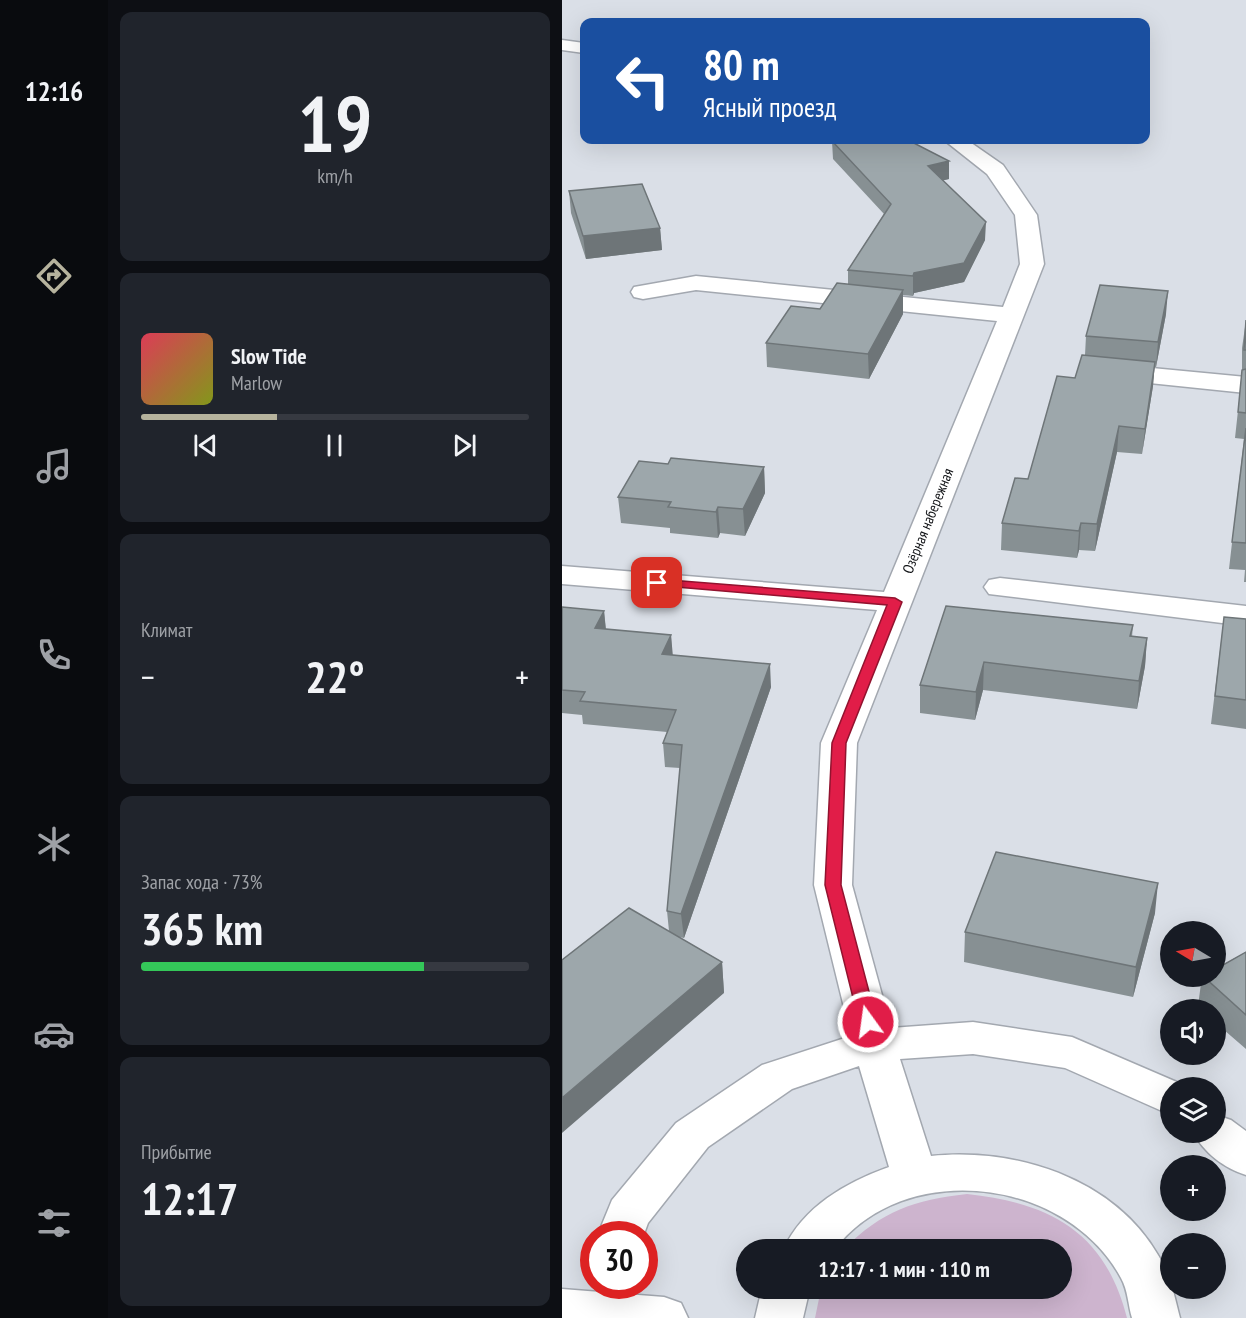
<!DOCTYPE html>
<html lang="ru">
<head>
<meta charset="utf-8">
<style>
  :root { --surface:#171b24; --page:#20242c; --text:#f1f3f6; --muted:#9ea1a6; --line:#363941; --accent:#b6b39d }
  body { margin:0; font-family:"PT Sans Narrow",sans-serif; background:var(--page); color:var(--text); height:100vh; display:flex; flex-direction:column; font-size:22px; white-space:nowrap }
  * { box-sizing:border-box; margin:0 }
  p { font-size:20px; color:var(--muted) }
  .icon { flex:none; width:33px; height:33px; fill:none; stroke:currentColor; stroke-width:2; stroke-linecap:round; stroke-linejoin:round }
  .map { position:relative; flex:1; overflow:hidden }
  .side { display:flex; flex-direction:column; gap:12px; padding:12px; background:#0d0f14; width:454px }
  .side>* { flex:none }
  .hud { position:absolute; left:18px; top:18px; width:570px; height:126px; border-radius:12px; box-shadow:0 6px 24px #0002; background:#1a4fa0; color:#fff; overflow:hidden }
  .needle { width:39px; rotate:280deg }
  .fabs { position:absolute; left:598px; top:921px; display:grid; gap:12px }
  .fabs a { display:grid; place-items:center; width:66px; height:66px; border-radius:50%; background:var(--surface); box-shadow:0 6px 24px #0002; font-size:30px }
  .speed { position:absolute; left:18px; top:1221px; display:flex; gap:12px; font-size:30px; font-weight:700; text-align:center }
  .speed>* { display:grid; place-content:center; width:78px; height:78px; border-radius:50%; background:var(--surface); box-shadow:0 6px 24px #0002; line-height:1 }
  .speed .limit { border:9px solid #d22; background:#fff; color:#111 }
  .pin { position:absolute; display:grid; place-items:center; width:51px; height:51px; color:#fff; margin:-26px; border-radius:12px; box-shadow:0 3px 9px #0006 }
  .me { position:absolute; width:66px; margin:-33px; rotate:346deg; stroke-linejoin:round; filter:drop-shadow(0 0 4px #0008) }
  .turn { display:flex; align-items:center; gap:21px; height:126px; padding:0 24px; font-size:27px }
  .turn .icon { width:78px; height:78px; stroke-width:2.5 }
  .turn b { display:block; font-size:42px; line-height:51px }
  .big { font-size:45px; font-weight:700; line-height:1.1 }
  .side .widget { flex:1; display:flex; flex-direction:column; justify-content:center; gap:9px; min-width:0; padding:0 21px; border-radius:12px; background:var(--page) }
  .side .dial { align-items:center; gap:0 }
  .dial b { font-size:78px; line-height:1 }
  .song { display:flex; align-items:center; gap:18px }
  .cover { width:72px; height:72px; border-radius:9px; background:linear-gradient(135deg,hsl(350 70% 55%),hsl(70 70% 35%)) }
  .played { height:6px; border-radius:3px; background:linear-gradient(90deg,var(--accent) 35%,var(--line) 35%) }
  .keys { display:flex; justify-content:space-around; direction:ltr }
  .heat { display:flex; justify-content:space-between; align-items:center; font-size:33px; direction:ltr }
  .charge { height:9px; border-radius:4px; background:linear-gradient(90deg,#34c759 73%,var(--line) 0) }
  .trip { position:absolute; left:174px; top:1239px; width:336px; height:60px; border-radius:30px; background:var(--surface); box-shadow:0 6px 24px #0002; font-weight:700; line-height:60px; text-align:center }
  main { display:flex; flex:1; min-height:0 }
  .tabs { display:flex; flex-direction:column; width:108px; justify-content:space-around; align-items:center; background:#090b0e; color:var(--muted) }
  .tabs .icon { width:42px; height:42px }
  .tabs .selected { color:var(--accent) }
  .tabs b { font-size:27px; color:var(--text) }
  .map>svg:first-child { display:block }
  .green { fill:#cdb4ce }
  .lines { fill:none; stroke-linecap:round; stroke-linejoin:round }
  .minor-casing { stroke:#a3a8b0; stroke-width:3 }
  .minor { fill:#fff; fill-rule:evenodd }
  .wall { fill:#879093 }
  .shaded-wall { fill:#6e7578 }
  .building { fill:#9da7ab; stroke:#6e7578; stroke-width:1.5 }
  .route { fill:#e11d48; stroke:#92132f; stroke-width:1.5 }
  .labels { text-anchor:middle; stroke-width:4.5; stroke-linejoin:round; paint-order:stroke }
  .street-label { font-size:15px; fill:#101215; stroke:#fff }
</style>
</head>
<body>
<main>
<nav class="tabs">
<b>12:16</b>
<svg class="icon selected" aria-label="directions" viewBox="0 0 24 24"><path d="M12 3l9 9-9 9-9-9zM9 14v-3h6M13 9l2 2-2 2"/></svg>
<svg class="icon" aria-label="music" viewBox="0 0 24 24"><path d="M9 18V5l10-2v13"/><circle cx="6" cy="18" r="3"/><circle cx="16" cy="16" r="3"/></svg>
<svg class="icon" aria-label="phone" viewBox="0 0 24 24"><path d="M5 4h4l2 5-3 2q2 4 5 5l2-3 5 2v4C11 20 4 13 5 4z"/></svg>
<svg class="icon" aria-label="climate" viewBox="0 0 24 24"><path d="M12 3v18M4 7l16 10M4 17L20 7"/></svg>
<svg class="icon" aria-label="car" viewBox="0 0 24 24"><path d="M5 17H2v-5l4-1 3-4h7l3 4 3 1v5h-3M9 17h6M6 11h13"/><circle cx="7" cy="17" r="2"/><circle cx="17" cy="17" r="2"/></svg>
<svg class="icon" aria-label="filters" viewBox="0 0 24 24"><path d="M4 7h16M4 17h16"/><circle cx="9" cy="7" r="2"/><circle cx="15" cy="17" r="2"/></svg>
</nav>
<section class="side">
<div class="widget dial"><b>19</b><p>km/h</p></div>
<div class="widget">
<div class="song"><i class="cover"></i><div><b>Slow Tide</b><p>Marlow</p></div></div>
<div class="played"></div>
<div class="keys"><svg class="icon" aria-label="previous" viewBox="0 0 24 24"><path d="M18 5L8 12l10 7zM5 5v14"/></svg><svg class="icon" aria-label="pause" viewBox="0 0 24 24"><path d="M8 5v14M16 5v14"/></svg><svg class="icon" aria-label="next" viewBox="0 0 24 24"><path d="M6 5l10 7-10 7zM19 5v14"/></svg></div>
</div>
<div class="widget"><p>Климат</p>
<div class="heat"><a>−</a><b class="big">22°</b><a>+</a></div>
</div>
<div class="widget"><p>Запас хода · 73%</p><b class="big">365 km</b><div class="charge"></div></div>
<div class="widget"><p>Прибытие</p><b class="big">12:17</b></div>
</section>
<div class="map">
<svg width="684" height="1318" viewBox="0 0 684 1318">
  <rect width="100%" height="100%" fill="#dadfe7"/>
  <path class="green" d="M405,1194c84,9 138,38 160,124h-312l6,-29 241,-1v-38l-218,-1c38,-38 70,-49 123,-55z"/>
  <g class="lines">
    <g class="minor-casing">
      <path id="minor" d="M0,40l22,3v10l-22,-3z
        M382,140h23l36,25 34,50 7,49 -187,479 -5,142 39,143 82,-6 99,15 114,49 -15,2v27l-106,-47 -92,-14 -73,5 31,97c84,-9 182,22 227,99 13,21 16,40 22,63h-48c-4,-13 -4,-28 -11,-40 -54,-100 -216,-121 -287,-28h-51c21,-44 62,-67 106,-83l-30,-101 -67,23 -84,58 -60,76 -4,11h-46l14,-34 64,-77 86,-58 89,-29 -37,-151 7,-142 56,-133 -315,-26v-18l322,26 113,-271 -301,-31 -53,9 -9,-2 -3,-5 3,-5 62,-11 307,31 17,-43 -5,-49 -28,-41z
        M548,364l136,13v16l-145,-15 -4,-6 4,-6z
        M438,578l246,28v20l-257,-32 -5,-7 5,-7z
        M654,1115l15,5 15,11v44c-22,-7 -42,-22 -53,-43h23z
        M200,1288h48l-7,30h-48z
        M0,1289l102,8 17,6 7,15h-126z"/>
    </g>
    <use href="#minor" class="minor"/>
  </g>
  <path class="wall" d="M270,141l117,38 -6,1 42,60 -21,42 -50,11 -1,3 -10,-1v19l-34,65 -102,-12 -1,-24 54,-34 28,-24v-15l36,-56 -51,-55z
    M7,191l91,37 2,22 -76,9 -15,-46z
    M604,314l-10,53h-2l-1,19 -11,68 -25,-2 -22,99 -16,-1 -2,8 -76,-8 1,-27 26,-44 47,-101 10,-23 1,-19z
    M684,320v262h-2l1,-12 -16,-1 15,-130 -9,-1 7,-64v-26z
    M106,464l96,3 1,26 -20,43 -25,-3 -2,5 -48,-5v-5l-49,-5 -3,-26z
    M384,606l187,19 -1,12 15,1 -2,28 -8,43 -154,-19 -8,30 -55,-7v-28z
    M0,607l42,4 2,18 65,6 1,20 99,32 -87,251 -5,-1 43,25 2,31 -55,-62 -2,-20 13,-143 -15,-1 -2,-24 4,-11 -84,-8 -1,-9 -20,-2z
    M662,617l22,2v110l-35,-5z
    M593,913l-22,84 -169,-35 1,-30z
    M684,952v97l-30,-26v-13h-14l-4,-4 4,-30z"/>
  <path class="shaded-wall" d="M387,161v18l-21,5v-18z
    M424,222l-1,18 -21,42 -50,11 -1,3v-20l1,-3z
    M98,228l2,22 -76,9 -3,-23z
    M341,290v24l-34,65 -1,-25z
    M606,291l-2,23 -10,53 2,-25z
    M593,362l-2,24 -11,68 3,-25z
    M557,426l-2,26 -22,99 2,-27z
    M202,467l1,26 -20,43 -2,-27z
    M156,507l2,26 -2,5 -2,-26z
    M519,523l-2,27 -2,8 2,-27z
    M42,611l2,22 -11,-5z
    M109,635l2,22 -11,-3z
    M585,638l-2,28 -8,43 2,-28z
    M422,662l-1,28 -8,30 1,-28z
    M208,664l1,23 -87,251 -3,-24z
    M596,883l-3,30 -22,84 3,-30z
    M160,962l2,31 -162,140v-35z"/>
  <path class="building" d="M286,140h60l41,21 -21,5 58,56 -22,41 -50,10 -1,3 -65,-6 43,-66 -59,-63z
    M80,184l18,44 -77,8 -14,-45z
    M275,283l66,7 -35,64 -102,-11 25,-37 29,3z
    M538,285l68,6 -10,51 -72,-6z
    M684,320v30h-2z
    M520,355l73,7 -10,67 -26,-3 -22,98 -16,-1 -2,8 -77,-8 13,-45 13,1 29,-103 18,2z
    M684,369v44l-8,-1 4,-42z
    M684,428v115l-14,-1z
    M109,458l93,9 -21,42 -25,-2 -2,5 -48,-5 3,-5 -53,-5 21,-36 29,3z
    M384,606l187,19 -3,11 17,2 -8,43 -155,-19 -8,30 -56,-7z
    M0,607l42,4 -9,17 76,7 -9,19 108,10 -89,250 -14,-3 15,-166 -19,-2 13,-33 -96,-9 5,-9 -23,-2z
    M662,617l22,2v81l-31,-4z
    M434,852l162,31 -22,84 -171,-35z
    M67,908l93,54 -160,136v-138z
    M684,952v63l-43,-39h13v-7z"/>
  <path class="route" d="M95,579l238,19 7,4 -56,141 -5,142 36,137 -3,5h-12l-3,-5 -34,-137 7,-142 55,-138 -234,-20v-5z"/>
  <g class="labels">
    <g class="street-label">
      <text transform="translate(366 521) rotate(-68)" y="5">Озёрная набережная</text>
    </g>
  </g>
</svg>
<div class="fabs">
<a><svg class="needle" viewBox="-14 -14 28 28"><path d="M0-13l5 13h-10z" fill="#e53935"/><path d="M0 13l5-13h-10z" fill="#9ea1a6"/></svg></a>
<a><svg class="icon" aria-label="sound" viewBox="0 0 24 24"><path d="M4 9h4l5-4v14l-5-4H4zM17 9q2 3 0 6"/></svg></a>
<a><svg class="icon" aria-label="layers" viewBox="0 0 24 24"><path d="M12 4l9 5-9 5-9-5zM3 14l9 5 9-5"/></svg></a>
<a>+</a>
<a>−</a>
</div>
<div class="speed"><div class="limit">30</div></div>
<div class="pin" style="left:95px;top:583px;background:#d93025"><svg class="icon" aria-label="arrive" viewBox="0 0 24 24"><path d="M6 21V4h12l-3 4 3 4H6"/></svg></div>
<svg class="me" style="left:306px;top:1022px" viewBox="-20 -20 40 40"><circle r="17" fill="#e11d48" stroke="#fff" stroke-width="3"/><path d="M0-11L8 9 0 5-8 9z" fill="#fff"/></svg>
<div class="trip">12:17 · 1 мин · 110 m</div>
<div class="hud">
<div class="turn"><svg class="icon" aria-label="left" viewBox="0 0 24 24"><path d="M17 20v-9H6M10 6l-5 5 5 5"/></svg><div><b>80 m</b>Ясный проезд</div></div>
</div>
</div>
</main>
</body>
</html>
